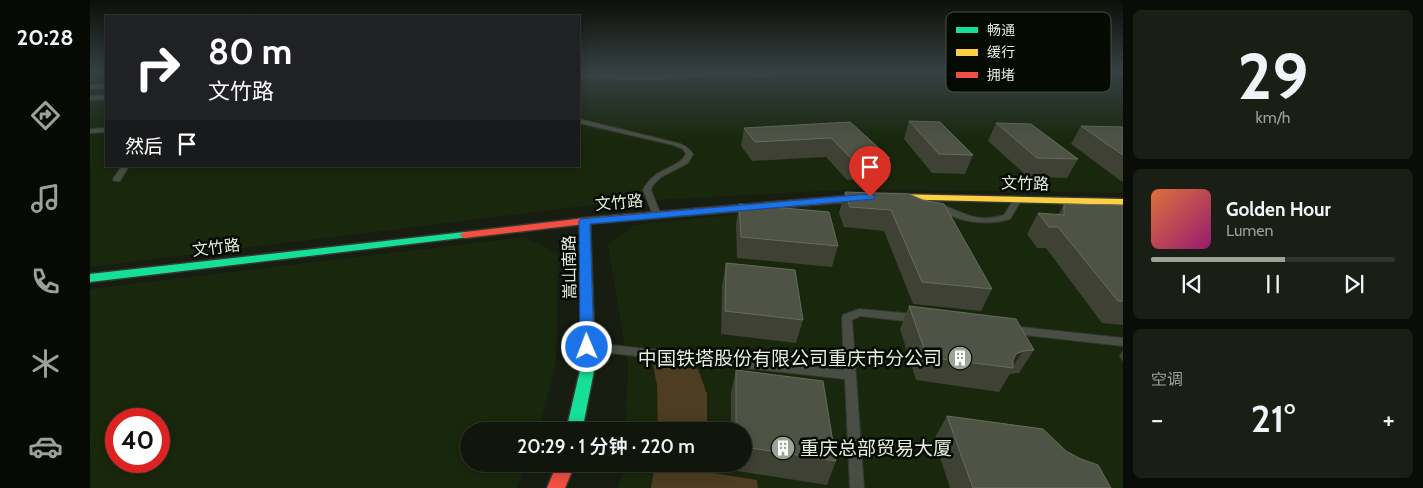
<!DOCTYPE html>
<html lang="zh">
<head>
<meta charset="utf-8">
<style>
  :root { --surface:#11160d; --page:#1a1f16; --text:#f1f3f6; --muted:#9c9f9d; --line:#30352e; --accent:#9ca496 }
  body { margin:0; font-family:Cabin,"Noto Sans SC",sans-serif; background:var(--page); color:var(--text); height:100vh; display:flex; flex-direction:column; font-size:19px; white-space:nowrap }
  * { box-sizing:border-box; margin:0 }
  p { font-size:16px; color:var(--muted) }
  .icon { flex:none; width:28px; height:28px; fill:none; stroke:currentColor; stroke-width:2; stroke-linecap:round; stroke-linejoin:round }
  .map { position:relative; flex:1; overflow:hidden }
  .panel { display:flex; flex-direction:column; gap:10px; padding:10px; background:#090c07; width:300px }
  .panel>* { flex:none }
  .banner { position:absolute; left:15px; top:15px; width:475px; height:152px; border-radius:0px; box-shadow:0 2px 12px #0003,0 0 0 1px var(--line); background:#202124; color:#fff; overflow:hidden }
  .speed { position:absolute; left:15px; top:408px; display:flex; gap:10px; font-size:25px; font-weight:700; text-align:center }
  .speed>* { display:grid; place-content:center; width:65px; height:65px; border-radius:50%; background:var(--surface); box-shadow:0 2px 12px #0003,0 0 0 1px var(--line); line-height:1 }
  .speed .limit { border:8px solid #d22; background:#fff; color:#111 }
  .pin { position:absolute; display:grid; place-items:center; width:42px; height:42px; color:#fff; margin:-51px -21px; border-radius:50% 50% 50% 0; rotate:-45deg; box-shadow:0 0 5px #0007 }
  .pin .icon { rotate:45deg }
  .me { position:absolute; width:55px; margin:-28px; rotate:359deg; stroke-linejoin:round; filter:drop-shadow(0 0 4px #0008) }
  .turn { display:flex; align-items:center; gap:18px; height:105px; padding:0 20px; font-size:22px }
  .turn .icon { width:65px; height:65px; stroke-width:2.5 }
  .turn b { display:block; font-size:35px; line-height:42px }
  .then { display:flex; align-items:center; height:48px; padding:0 20px; background:#0003; gap:10px; font-size:19px }
  .big { font-size:38px; font-weight:600; line-height:1.1 }
  .panel .widget { flex:1; display:flex; flex-direction:column; justify-content:center; gap:8px; min-width:0; padding:0 18px; border-radius:8px; background:var(--page) }
  .panel .dial { align-items:center; gap:0 }
  .dial b { font-size:65px; line-height:1 }
  .song { display:flex; align-items:center; gap:15px }
  .cover { width:60px; height:60px; border-radius:8px; background:linear-gradient(135deg,hsl(20 70% 55%),hsl(320 70% 35%)) }
  .played { height:5px; border-radius:2px; background:linear-gradient(90deg,var(--accent) 55%,var(--line) 55%) }
  .keys { display:flex; justify-content:space-around; direction:ltr }
  .heat { display:flex; justify-content:space-between; align-items:center; font-size:28px; direction:ltr }
  .trip { position:absolute; left:370px; top:422px; width:292px; height:50px; border-radius:25px; background:var(--surface); box-shadow:0 2px 12px #0003,0 0 0 1px var(--line); font-weight:600; line-height:50px; text-align:center }
  main { display:flex; flex:1; min-height:0 }
  .menu { display:flex; flex-direction:column; width:90px; justify-content:space-around; align-items:center; background:#070905; color:var(--muted) }
  .menu .icon { width:35px; height:35px }
  .menu .current { color:var(--accent) }
  .menu b { font-size:22px; color:var(--text) }
  .map>svg:first-child { display:block }
  .built { fill:#19270c; fill-rule:evenodd }
  .green { fill:#4d3d21 }
  .lines { fill:none; stroke-linecap:round; stroke-linejoin:round }
  .lane-casing { stroke:#343930; stroke-width:2 }
  .fast-casing { stroke:#343930; stroke-width:3 }
  .slow-casing { stroke:#343930; stroke-width:3 }
  .jam-casing { stroke:#343930; stroke-width:3 }
  .path { stroke:#51564d; stroke-width:2; stroke-dasharray:2 2; stroke-linecap:butt }
  .lane { fill:#494e45; fill-rule:evenodd }
  .fast { fill:#16e098; fill-rule:evenodd }
  .slow { fill:#ffcf43; fill-rule:evenodd }
  .jam { fill:#f24e42; fill-rule:evenodd }
  .wall { fill:#3e4133 }
  .shaded-wall { fill:#272b1e }
  .building { fill:#4f5345; stroke:#676c5d }
  .route { fill:#1a73e8; stroke:#114b97 }
  .labels { text-anchor:middle; stroke-width:5; stroke-linejoin:round; paint-order:stroke }
  .street-label { font-size:16px; fill:#e4edde; stroke:#050a03 }
  .near-poi-label { font-size:19px; fill:#e4edde; stroke:#050a03; text-anchor:end }
  .key { fill:#050a03; stroke:#484e45; stroke-width:1 }
  .key-label { font-size:14px; fill:#e4edde }
</style>
</head>
<body>
<main>
<nav class="menu">
<b>20:28</b>
<svg class="icon current" aria-label="directions" viewBox="0 0 24 24"><path d="M12 3l9 9-9 9-9-9zM9 14v-3h6M13 9l2 2-2 2"/></svg>
<svg class="icon" aria-label="music" viewBox="0 0 24 24"><path d="M9 18V5l10-2v13"/><circle cx="6" cy="18" r="3"/><circle cx="16" cy="16" r="3"/></svg>
<svg class="icon" aria-label="phone" viewBox="0 0 24 24"><path d="M5 4h4l2 5-3 2q2 4 5 5l2-3 5 2v4C11 20 4 13 5 4z"/></svg>
<svg class="icon" aria-label="climate" viewBox="0 0 24 24"><path d="M12 3v18M4 7l16 10M4 17L20 7"/></svg>
<svg class="icon" aria-label="car" viewBox="0 0 24 24"><path d="M5 17H2v-5l4-1 3-4h7l3 4 3 1v5h-3M9 17h6M6 11h13"/><circle cx="7" cy="17" r="2"/><circle cx="17" cy="17" r="2"/></svg>
</nav>
<div class="map">
<svg width="1033" height="488" viewBox="0 0 1033 488">
  <rect width="100%" height="100%" fill="#171d11"/>
  <path class="built" d="M0,72h16v94h473v-94h525l19,4v117l-260,-4 -245,13 -528,65z
    M783,200l250,5v283h-505l7,-24h119v-33h-118l2,-67 -20,-119 26,-20z
    M434,237l34,16 -2,109 -17,69h-70v33h58l-11,24h-426v-199zM26,419h43v42h-43z"/>
  <path class="green" d="M563,365l45,4 9,25v37h-49l-1,-46z
    M565,464h52v8l50,8 1,8h-107z"/>
  <g class="lines">
    <g class="lane-casing">
      <path id="lane" d="M632,72l39,1 25,-1 -25,5 -30,-3 -78,6 -74,-2v-4l74,2z
        M16,84v4l-16,1v-4z
        M16,95v4l-16,1v-4z
        M489,119l98,24c8,2 12,5 16,11l-5,9 -27,14 -8,8 -2,5 10,25 -1,2h-3l-4,-2 -10,-25c12,-24 35,-20 43,-36l-3,-5 -10,-4 -94,-22z
        M16,128v4l-16,1v-4z
        M32,166h7l-9,15h-6l-1,-2z
        M925,197h6l1,2 -12,20c-23,7 -55,4 -74,-13l4,-2c23,8 37,20 64,11z
        M769,309l55,5 4,1 1,3 -1,3 -4,1 -54,-6 -8,4 12,168h-14l-5,-109 -253,-28 -4,-1 -1,-3 1,-3 4,-1 252,27 -2,-52 1,-3z
        M922,326l111,12v8l-115,-13 -1,-3 1,-3z"/>
    </g>
    <g class="fast-casing">
      <path id="fast" d="M1029,72h4v2l-3,-1z
        M495,218l5,3 5,145 -13,65h-16l15,-65 -1,-145z
        M375,232l6,3 -2,2 -379,45v-8z"/>
    </g>
    <g class="slow-casing">
      <path id="slow" d="M803,194l230,5v6l-234,-6 -1,-2z"/>
    </g>
    <g class="jam-casing">
      <path id="jam" d="M780,194h23l5,3 -5,3h-23l-285,24 -120,14 -6,-3 6,-3 120,-14z
        M467,464h18l-10,24h-18z"/>
    </g>
    <path class="path" d="M987,72l32,4"/>
    <use href="#lane" class="lane"/>
    <use href="#fast" class="fast"/>
    <use href="#slow" class="slow"/>
    <use href="#jam" class="jam"/>
  </g>
  <path class="wall" d="M819,121l64,34 -8,19 -33,-1 -28,-34z
    M760,122l40,36 -6,19 -37,3 -21,-23 -74,4 -11,-15 3,-18z
    M906,123l82,36 -11,19 -39,-1 -40,-36z
    M991,126l42,1v55l-2,-1 -50,-37z
    M755,192l64,2 83,95 -11,22 -68,-7 -29,-73 -40,-4 -5,-14z
    M649,204l99,42 -6,21 -95,-9 -1,-33z
    M974,204l59,1v120l-21,-2 -56,-75h-9l-10,-14 11,-21 20,2z
    M636,263l77,57 -7,23 -75,-9 1,-49z
    M819,306l125,44 -15,23 -9,1 -11,18 -83,-12 -16,-51z
    M1033,350v12l-4,-6z
    M646,370l100,91 -9,24 -96,-15v-6h13v-33h-13v-38z
    M857,416l119,35 45,37h-161l-16,-49z"/>
  <path class="shaded-wall" d="M933,351l-11,17 -4,-1 8,-13z"/>
  <path class="building" d="M819,121l31,1 33,33 -34,-1z
    M760,122l40,36 -37,2 -22,-22 -76,4 -11,-14z
    M906,123l35,1 47,35 -41,-1z
    M991,126l42,1v28z
    M755,192l64,2 14,6 21,4 48,85 -70,-7 -31,-72 -41,-3z
    M649,204l90,8 9,34 -97,-9z
    M974,204l59,1v28h-1l1,1v67h-5l-60,-74h-9l-11,-14 26,2z
    M636,263l69,7 8,50 -78,-9z
    M819,306l107,13 18,31 -11,1 -7,3 -3,6v8l-86,-11z
    M646,370l87,11 13,80 -92,-14v-16h-8z
    M857,416l96,13 23,22 15,8 17,6 13,23h-138z"/>
  <linearGradient id="sky" x2="0" y2="1"><stop stop-color="#0d1009"/><stop offset="0.51" stop-color="#364043"/><stop offset="1" stop-color="#364043" stop-opacity="0"/></linearGradient>
  <rect width="1033" height="140" fill="url(#sky)"/>
  <path class="route" d="M780,194l4,1v4l-284,25 4,123 -2,4 -5,1 -5,-1 -2,-4 -1,-126 2,-2z"/>
  <defs>
    <g id="building-disc" transform="scale(1.25)"><circle r="9.5" fill="#9ca496" stroke="#050a03"/><path d="M-4-6H4V6H1V3H-1V6H-4ZM-2.5-4.3h1.7v1.8h-1.7ZM.8-4.3h1.7v1.8H.8ZM-2.5-1h1.7V.8h-1.7ZM.8-1h1.7V.8H.8Z" fill="#fff"/></g>
  </defs>
  <g fill-rule="evenodd">
    <use href="#building-disc" x="870" y="358"/>
    <use href="#building-disc" x="693" y="448"/>
  </g>
  <g class="labels">
    <g class="street-label">
      <text transform="translate(935 183) rotate(1)" y="6">文竹路</text>
      <text transform="translate(529 202) rotate(-5)" y="6">文竹路</text>
      <text transform="translate(126 247) rotate(-7)" y="6">文竹路</text>
      <text transform="translate(479 267) rotate(-91)" y="6">嵩山南路</text>
    </g>
    <g class="near-poi-label">
      <text x="852" y="365">中国铁塔股份有限公司重庆市分公司</text>
      <text x="710" y="455" text-anchor="start">重庆总部贸易大厦</text>
    </g>
  </g>
  <rect x="856" y="12" width="165" height="80" rx="8" class="key"/>
  <rect x="866" y="27" width="22" height="6" fill="#16e098"/>
  <rect x="866" y="49" width="22" height="7" fill="#ffcf43"/>
  <rect x="866" y="72" width="22" height="6" fill="#f24e42"/>
  <g class="key-label">
    <text x="897" y="35">畅通</text>
    <text x="897" y="57">缓行</text>
    <text x="897" y="80">拥堵</text>
  </g>
</svg>
<div class="speed"><div class="limit">40</div></div>
<div class="pin" style="left:780px;top:197px;background:#d93025"><svg class="icon" aria-label="arrive" viewBox="0 0 24 24"><path d="M6 21V4h12l-3 4 3 4H6"/></svg></div>
<svg class="me" style="left:497px;top:347px" viewBox="-20 -20 40 40"><circle r="17" fill="#1a73e8" stroke="#fff" stroke-width="3"/><path d="M0-11L8 9 0 5-8 9z" fill="#fff"/></svg>
<div class="trip">20:29 · 1 分钟 · 220 m</div>
<div class="banner">
<div class="turn"><svg class="icon" aria-label="right" viewBox="0 0 24 24"><path d="M7 20v-9h11M14 6l5 5-5 5"/></svg><div><b>80 m</b>文竹路</div></div>
<div class="then">然后<svg class="icon" aria-label="arrive" viewBox="0 0 24 24"><path d="M6 21V4h12l-3 4 3 4H6"/></svg></div>
</div>
</div>
<section class="panel">
<div class="widget dial"><b>29</b><p>km/h</p></div>
<div class="widget">
<div class="song"><i class="cover"></i><div><b>Golden Hour</b><p>Lumen</p></div></div>
<div class="played"></div>
<div class="keys"><svg class="icon" aria-label="previous" viewBox="0 0 24 24"><path d="M18 5L8 12l10 7zM5 5v14"/></svg><svg class="icon" aria-label="pause" viewBox="0 0 24 24"><path d="M8 5v14M16 5v14"/></svg><svg class="icon" aria-label="next" viewBox="0 0 24 24"><path d="M6 5l10 7-10 7zM19 5v14"/></svg></div>
</div>
<div class="widget"><p>空调</p>
<div class="heat"><a>−</a><b class="big">21°</b><a>+</a></div>
</div>
</section>
</main>
</body>
</html>
